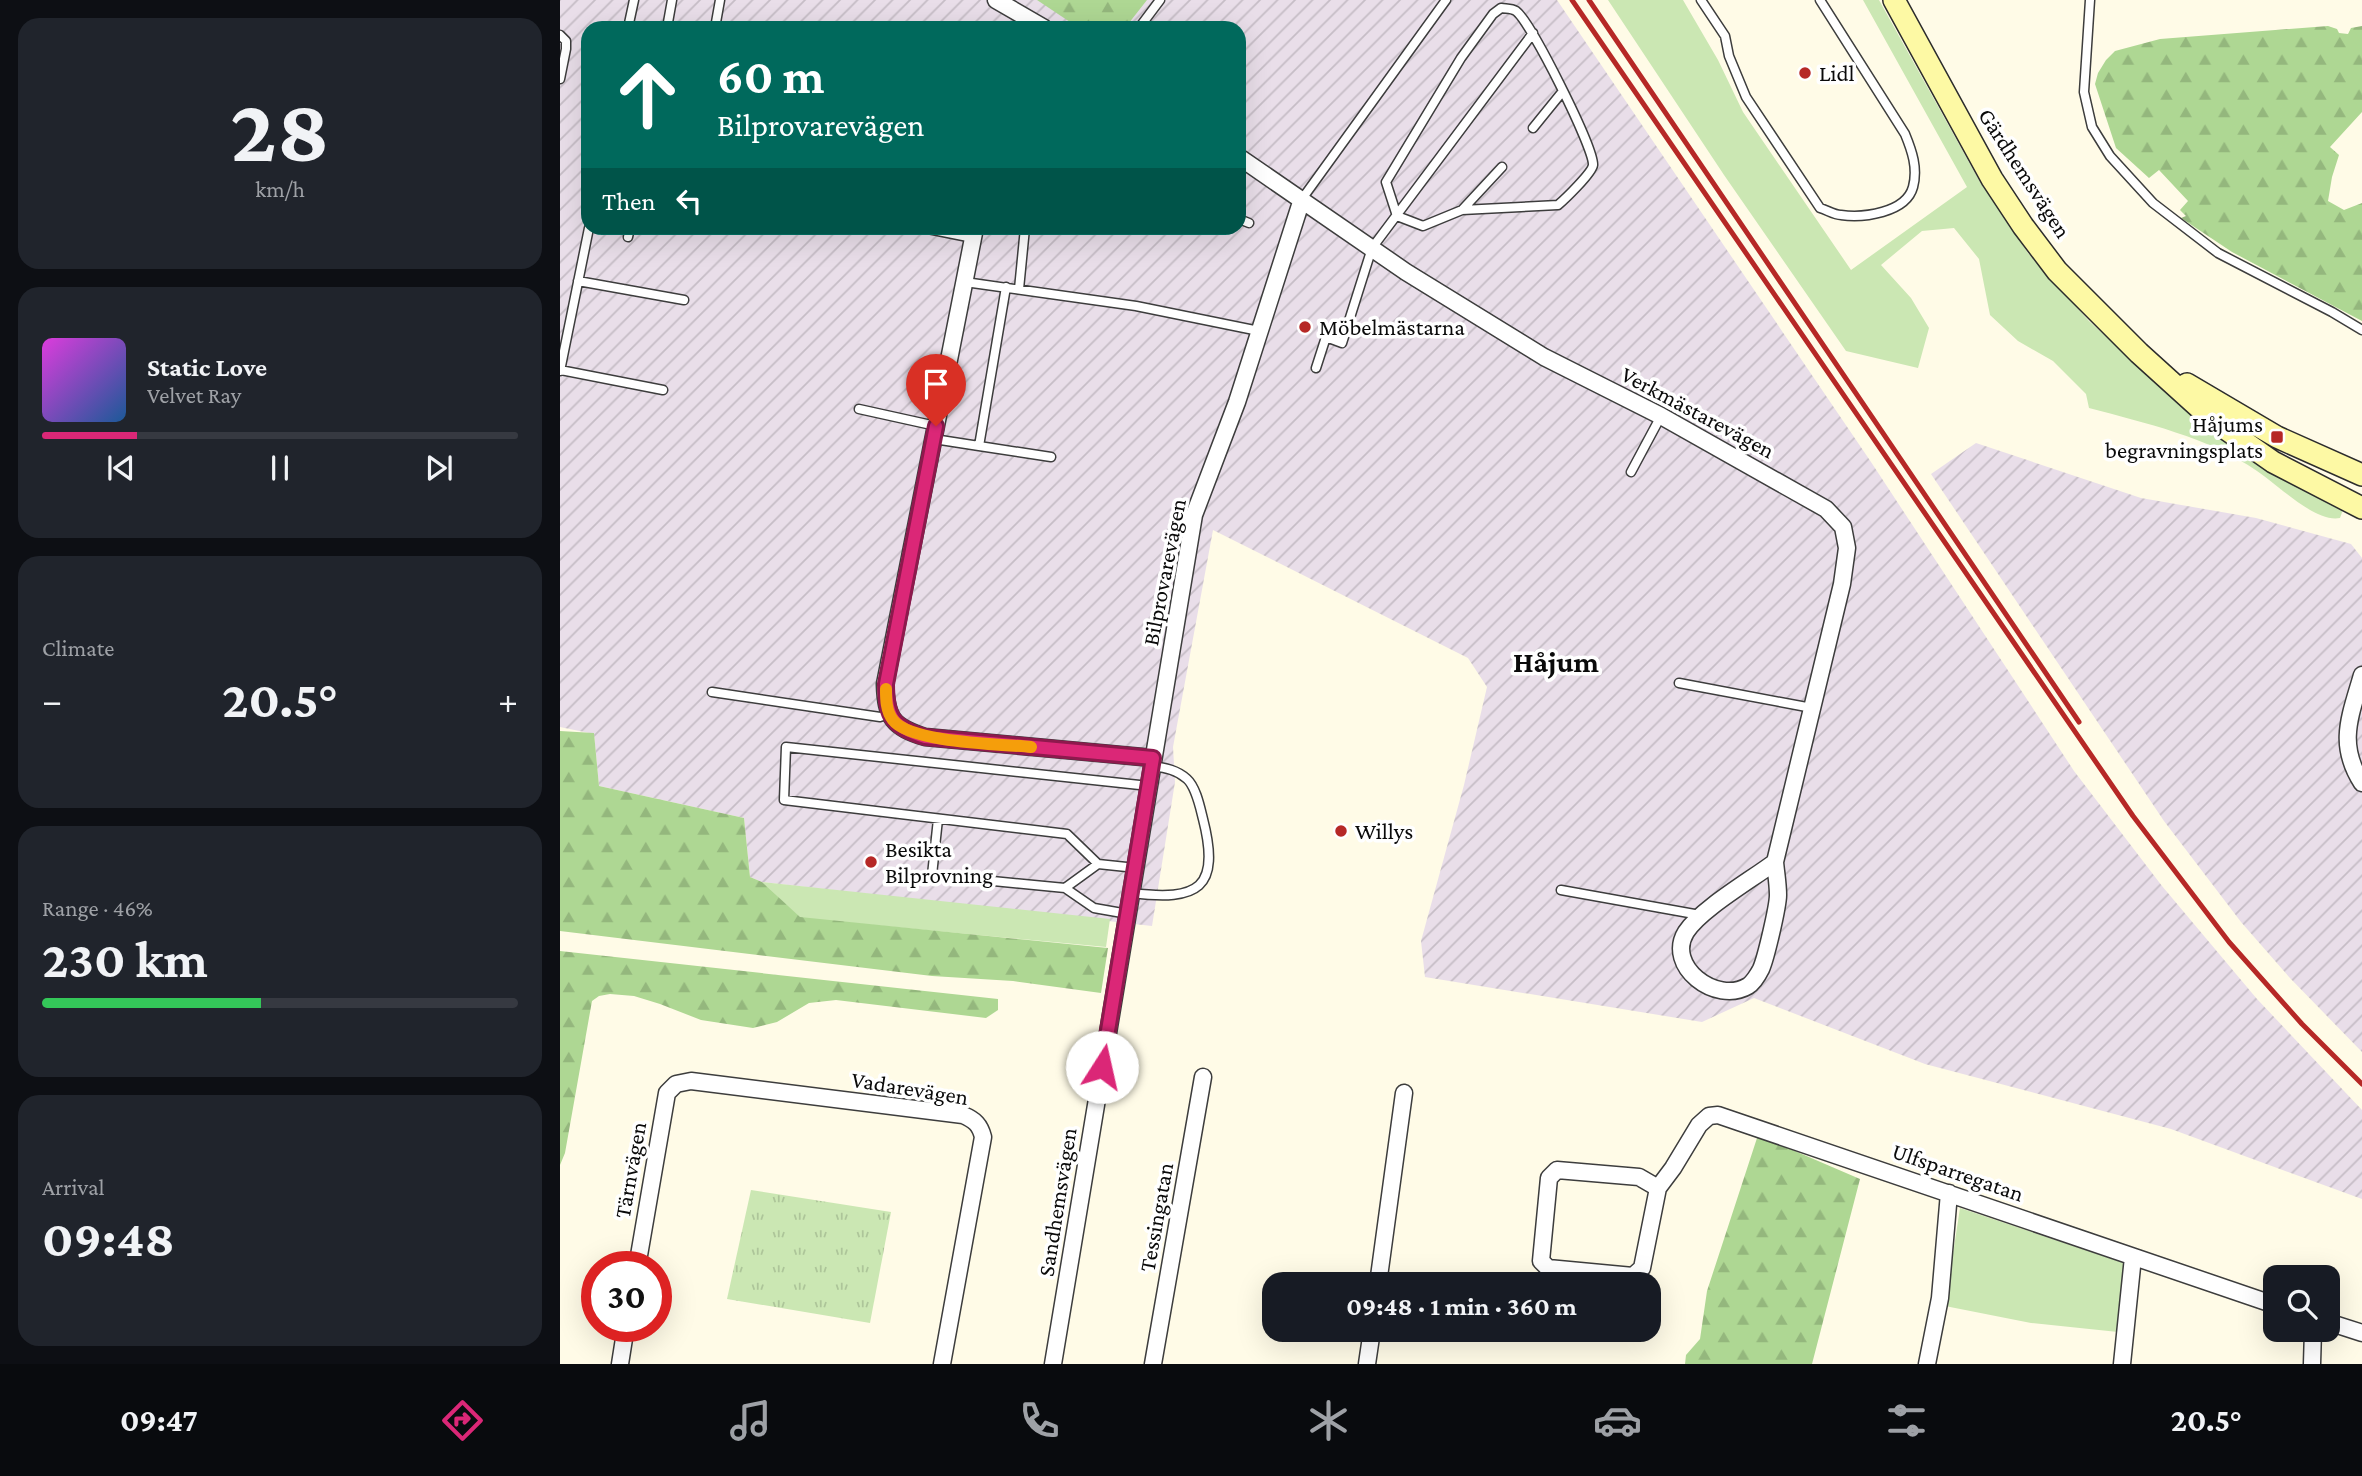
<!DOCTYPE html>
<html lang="en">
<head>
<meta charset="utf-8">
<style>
  :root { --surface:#171b24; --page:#20242c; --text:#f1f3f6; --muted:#9ea1a6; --line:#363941; --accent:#db2777 }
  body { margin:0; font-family:"Crimson Pro",serif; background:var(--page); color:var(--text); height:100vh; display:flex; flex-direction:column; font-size:26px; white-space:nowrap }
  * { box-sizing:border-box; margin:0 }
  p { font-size:23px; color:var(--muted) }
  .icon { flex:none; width:38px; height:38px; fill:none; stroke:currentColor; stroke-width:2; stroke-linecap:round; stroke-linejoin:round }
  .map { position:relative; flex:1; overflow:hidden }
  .sheet { display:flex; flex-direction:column; gap:18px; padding:18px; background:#0d0f14; width:560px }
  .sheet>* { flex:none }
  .guide { position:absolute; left:21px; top:21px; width:665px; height:214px; border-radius:21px; box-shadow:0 7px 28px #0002; background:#00695c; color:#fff; overflow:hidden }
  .controls { position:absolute; left:1703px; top:1265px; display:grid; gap:14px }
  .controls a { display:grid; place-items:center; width:77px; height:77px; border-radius:14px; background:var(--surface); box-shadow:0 7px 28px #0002; font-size:35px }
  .speed { position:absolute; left:21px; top:1251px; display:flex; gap:14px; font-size:35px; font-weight:700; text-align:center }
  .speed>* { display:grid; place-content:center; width:91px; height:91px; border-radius:50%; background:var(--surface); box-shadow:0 7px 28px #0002; line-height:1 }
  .speed .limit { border:10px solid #d22; background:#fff; color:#111 }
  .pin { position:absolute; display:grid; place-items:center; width:60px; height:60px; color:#fff; margin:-72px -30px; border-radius:50% 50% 50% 0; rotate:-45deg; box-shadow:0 0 7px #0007 }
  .pin .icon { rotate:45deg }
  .me { position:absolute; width:77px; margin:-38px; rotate:10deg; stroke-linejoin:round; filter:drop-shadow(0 0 5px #0008) }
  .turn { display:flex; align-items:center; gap:24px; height:147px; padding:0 21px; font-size:32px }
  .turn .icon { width:91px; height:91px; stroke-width:2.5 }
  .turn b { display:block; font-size:49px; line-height:60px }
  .then { display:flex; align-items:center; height:66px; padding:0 21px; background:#0003; gap:14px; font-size:26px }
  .big { font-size:52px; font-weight:700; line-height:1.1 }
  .sheet .widget { flex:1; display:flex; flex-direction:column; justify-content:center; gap:10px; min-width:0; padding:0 24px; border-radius:21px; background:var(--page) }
  .sheet .dial { align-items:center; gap:0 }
  .dial b { font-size:91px; line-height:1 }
  .song { display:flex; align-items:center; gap:21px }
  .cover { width:84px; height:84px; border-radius:10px; background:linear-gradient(135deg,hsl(300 70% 55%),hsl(210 70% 35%)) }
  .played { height:7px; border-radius:4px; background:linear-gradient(90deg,var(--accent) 20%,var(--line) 20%) }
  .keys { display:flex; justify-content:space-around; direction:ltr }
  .heat { display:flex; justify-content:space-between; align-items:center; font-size:38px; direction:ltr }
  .charge { height:10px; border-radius:5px; background:linear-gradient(90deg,#34c759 46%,var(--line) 0) }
  .trip { position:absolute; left:702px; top:1272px; width:399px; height:70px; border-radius:21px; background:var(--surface); box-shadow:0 7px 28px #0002; font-weight:700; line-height:70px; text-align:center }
  .menu { display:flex; height:112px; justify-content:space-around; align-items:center; background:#090b0e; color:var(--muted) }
  .menu .icon { width:49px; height:49px }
  .menu .active { color:var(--accent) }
  .menu b { font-size:32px; color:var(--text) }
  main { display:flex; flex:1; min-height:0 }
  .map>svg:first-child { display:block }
  .industrial { fill:url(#industrial-furrows); fill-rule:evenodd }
  .grass { fill:#cbe7b3 }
  .forest { fill:url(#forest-firs) }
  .park { fill:url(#park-tufts) }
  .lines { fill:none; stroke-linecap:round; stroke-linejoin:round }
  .service-casing { stroke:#3d3d3d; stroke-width:11 }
  .minor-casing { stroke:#3d3d3d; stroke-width:19 }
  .secondary-casing { stroke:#2c2c2c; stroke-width:24 }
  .service { stroke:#fff; stroke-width:8 }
  .minor { stroke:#fff; stroke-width:16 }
  .secondary { stroke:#fdf9a4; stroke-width:21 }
  .rail { stroke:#b62826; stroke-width:5 }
  .route-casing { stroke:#8e194d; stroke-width:18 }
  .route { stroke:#db2777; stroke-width:12 }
  .slow { stroke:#f59e0b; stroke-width:12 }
  .poi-dot { fill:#b62826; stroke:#fff; stroke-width:2.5 }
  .labels { text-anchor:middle; stroke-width:7; stroke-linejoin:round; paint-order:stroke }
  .poi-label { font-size:23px; fill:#0a0a0a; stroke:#fff; text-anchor:start }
  .street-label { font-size:23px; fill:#0a0a0a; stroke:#fff }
  .district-label { font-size:30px; font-weight:bold; fill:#0a0a0a; stroke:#fff }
</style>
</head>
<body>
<main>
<section class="sheet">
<div class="widget dial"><b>28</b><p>km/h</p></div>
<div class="widget">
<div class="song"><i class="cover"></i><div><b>Static Love</b><p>Velvet Ray</p></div></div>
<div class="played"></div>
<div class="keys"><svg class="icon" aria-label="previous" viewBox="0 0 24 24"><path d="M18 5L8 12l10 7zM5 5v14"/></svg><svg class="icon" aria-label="pause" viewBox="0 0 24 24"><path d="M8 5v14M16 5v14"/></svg><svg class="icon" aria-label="next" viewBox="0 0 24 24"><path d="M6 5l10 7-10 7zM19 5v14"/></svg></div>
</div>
<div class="widget"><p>Climate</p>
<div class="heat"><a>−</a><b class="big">20.5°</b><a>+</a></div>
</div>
<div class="widget"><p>Range · 46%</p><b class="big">230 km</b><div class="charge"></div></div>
<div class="widget"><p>Arrival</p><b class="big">09:48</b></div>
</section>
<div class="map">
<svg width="1802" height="1364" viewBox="0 0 1802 1364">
  <defs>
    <pattern id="industrial-furrows" width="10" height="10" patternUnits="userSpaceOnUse" patternTransform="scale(1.75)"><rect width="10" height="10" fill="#e9dee9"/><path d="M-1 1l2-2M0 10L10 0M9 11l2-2" fill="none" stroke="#c6bdc6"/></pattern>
    <pattern id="forest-firs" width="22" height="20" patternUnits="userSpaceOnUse" patternTransform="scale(1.75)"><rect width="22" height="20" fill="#aed793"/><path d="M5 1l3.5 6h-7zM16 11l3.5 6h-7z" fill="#94b77d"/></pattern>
    <pattern id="park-tufts" width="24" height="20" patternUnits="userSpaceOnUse" patternTransform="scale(1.75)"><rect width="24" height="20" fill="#cbe7b3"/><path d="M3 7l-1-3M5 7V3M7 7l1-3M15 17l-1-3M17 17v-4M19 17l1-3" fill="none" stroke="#adc599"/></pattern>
  </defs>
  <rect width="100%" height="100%" fill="#fffbe7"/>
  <path class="industrial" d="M0,0h997l314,462 203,309 88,115 95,113 105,111v89l-191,-70 -246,-65 -171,-66 -52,24 -277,-45 -4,-36 43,-156 23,-98 -19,-29 -255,-128 -40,217 2,35 -23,144 -390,-44 -12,-5 -6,-59 -145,-32 -5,-52 -34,-7zM28,28h651v200h-651z
    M1416,443l165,55 115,20 95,26 11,14v494l-73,-75 -48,-55 -77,-101 -233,-347z"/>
  <path class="grass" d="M1048,0h75l35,60 25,52 108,158 116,-83 -104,-187h16l101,182 48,71 61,68 113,104 34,24 57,34 51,24 -4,11c-25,5 -63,-34 -83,-47 -49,-34 -112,-48 -168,-63l-3,-14 -33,-33 -35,-20 -28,-26 -11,-56 -25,-31 -32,3 -41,34 30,33 18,30 -11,40 -72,-17 -122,-176z
    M202,882l348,37 -4,28 -306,-29z
    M1400,1208l167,56 -9,68 -87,-9 -86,-17z"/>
  <path class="forest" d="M477,0h110l-22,28h-46z
    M1768,26l9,3 2,4 9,1 3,-6 11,-2v86l-32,35 9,8 -7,22 -4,24 16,9 18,-7v118l-130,-69 -51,-34 5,-2 -6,-6 8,-9 -29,-31 -10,8 -33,-30 -21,-64 3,-11 8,-13 9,-9 45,-12z
    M0,731l34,2 5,53 145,32 6,59 12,5 38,35 308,31 -7,45 -88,-12 -81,-5 -372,-45z
    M0,951l438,48v11l-12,8 -150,-18 -27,3 -32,19 -24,6 -52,-8 -41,-16 -26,-8 -24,-2 -11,2 -7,5 -27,152 -5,12z
    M1198,1135l102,44 -48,185h-127l1,-9 14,-16 7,-48z"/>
  <path class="park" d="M191,1190l140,22 -21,111 -143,-24z"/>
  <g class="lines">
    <g class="service-casing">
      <path id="service" d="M1141,0l24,36 4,20 17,41 74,111c7,2 14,7 21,7 22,3 65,-2 72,-28 5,-19 -1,-36 -8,-53l-85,-134
        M1530,0l-6,92 8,35 18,29 43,47 65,50 114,59 30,18
        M941,8c5,1 10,0 15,3 15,11 78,137 77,154 -1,8 -28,34 -35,40l-96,5 -39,16 -26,-10 -11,-34 75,-124 32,-44z
        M68,28l6,-28
        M107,28l5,-28
        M155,28l5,-28
        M579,28l21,-28
        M0,35l6,6v8l-6,30
        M973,128l30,-37
        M742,199l144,-199
        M902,210l40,-43
        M679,219l10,4
        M363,228l50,10
        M68,237l2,-9
        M18,281l106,19
        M405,282l171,24 123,25
        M459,289l6,-61
        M756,368l10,-31 16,6 30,-95 161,-215
        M0,370l103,20
        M0,371l29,-143
        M299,409l77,17
        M374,439l45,7 27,-159
        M419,446l72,11
        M1071,472l30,-56
        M1119,683l133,25
        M152,692l168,25 10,-3
        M378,819l-6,56 133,13 29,20 34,6
        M576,868l-38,-4 -31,-30 -283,-34 2,-53 363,39
        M505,888l33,-24
        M1001,890l139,25
        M572,893c66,8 89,-4 71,-74 -3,-12 -7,-32 -16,-40 -10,-9 -21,-11 -34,-13"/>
    </g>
    <g class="minor-casing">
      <path id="minor" d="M436,0l48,28
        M679,157l167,115 138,85 117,59 165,93 17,18 4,21 -5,36 -67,278c1,11 3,22 3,33 0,11 -12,63 -17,74 -2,4 -8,14 -13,17 -32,19 -83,-20 -62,-54 15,-23 65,-52 89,-70
        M415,228l-90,456c1,34 8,43 40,53l228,21
        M1802,675c-12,42 -25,69 0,108
        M1098,1188l-19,-11 -82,-7 -8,8 -8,83 7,7 85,8 9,-8 16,-80 15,-20 26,-43 10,-9 9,-1 557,190
        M77,1267l30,-174 9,-9 15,-3 272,34c12,5 17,10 20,22l-41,227
        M818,1284l26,-191
        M1768,1322l34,11
        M60,1364l6,-38
        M493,1364l141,-849 43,-113 65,-203
        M593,1364l50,-287
        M807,1364l5,-34
        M1367,1364l13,-66 9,-105
        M1562,1364l11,-107
        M1752,1364l1,-34"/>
    </g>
    <g class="secondary-casing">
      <path id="secondary" d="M1334,0l98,179 31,47 34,45 82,82 74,67 60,42 89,46
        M1627,384l90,53 85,38"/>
    </g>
    <use href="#service" class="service"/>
    <use href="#minor" class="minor"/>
    <use href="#secondary" class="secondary"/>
    <path class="rail" d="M1012,0l561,816 96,126 73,82 60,60
      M1029,0l490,722"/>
  </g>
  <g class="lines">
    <g class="route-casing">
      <path id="route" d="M376,426l-50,258c0,34 7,43 39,53l228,21 -51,309"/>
    </g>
    <use href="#route" class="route"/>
    <path class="slow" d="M326,689c0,10 0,22 7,31 17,23 108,24 138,27"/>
  </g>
  <g class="poi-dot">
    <circle cx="1245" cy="73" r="7"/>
    <circle cx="745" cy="327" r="7"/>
    <rect x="1710" y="430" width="14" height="14" rx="3.5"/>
    <circle cx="781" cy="831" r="7"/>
    <circle cx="311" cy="862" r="7"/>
  </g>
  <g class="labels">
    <g class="poi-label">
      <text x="1259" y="81">Lidl</text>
      <text x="759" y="335">Möbelmästarna</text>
      <text x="1703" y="432" text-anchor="end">Håjums<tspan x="1703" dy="26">begravningsplats</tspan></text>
      <text x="795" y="839">Willys</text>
      <text x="325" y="857">Besikta<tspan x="325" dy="26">Bilprovning</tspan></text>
    </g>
    <g class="street-label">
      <text transform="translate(1465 173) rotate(57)" y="8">Gärdhemsvägen</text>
      <text transform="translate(1138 412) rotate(28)" y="8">Verkmästarevägen</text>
      <text transform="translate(604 572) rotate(-79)" y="8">Bilprovarevägen</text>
      <text transform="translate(350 1088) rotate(9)" y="8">Vadarevägen</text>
      <text transform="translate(70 1170) rotate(-80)" y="8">Tärnvägen</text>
      <text transform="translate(1398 1172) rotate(19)" y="8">Ulfsparregatan</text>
      <text transform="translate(497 1202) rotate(-81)" y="8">Sandhemsvägen</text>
      <text transform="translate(596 1217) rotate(-80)" y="8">Tessingatan</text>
    </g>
    <g class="district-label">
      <text x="996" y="672">Håjum</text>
    </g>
  </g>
</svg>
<div class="controls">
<a><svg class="icon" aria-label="search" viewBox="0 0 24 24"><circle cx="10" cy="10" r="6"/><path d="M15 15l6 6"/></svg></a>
</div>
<div class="speed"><div class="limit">30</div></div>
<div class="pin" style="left:376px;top:426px;background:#d93025"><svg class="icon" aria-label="arrive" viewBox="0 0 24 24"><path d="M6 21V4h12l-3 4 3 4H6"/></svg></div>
<svg class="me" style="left:542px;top:1067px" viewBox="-20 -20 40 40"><circle r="19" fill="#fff"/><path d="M0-13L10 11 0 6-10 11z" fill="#db2777"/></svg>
<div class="trip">09:48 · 1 min · 360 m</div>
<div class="guide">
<div class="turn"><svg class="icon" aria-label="ahead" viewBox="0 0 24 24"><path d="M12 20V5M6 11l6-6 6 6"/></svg><div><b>60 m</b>Bilprovarevägen</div></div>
<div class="then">Then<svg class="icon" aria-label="left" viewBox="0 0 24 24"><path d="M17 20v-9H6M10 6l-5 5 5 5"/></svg></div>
</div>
</div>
</main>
<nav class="menu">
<b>09:47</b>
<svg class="icon active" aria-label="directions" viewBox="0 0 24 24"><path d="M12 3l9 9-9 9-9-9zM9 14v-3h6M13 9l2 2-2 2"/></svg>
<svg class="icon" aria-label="music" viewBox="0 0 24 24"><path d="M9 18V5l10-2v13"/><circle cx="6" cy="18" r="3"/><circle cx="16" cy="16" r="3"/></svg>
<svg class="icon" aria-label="phone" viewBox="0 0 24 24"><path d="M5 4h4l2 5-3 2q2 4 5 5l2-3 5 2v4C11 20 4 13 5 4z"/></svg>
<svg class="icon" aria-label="climate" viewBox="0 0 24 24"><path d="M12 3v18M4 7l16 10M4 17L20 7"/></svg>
<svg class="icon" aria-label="car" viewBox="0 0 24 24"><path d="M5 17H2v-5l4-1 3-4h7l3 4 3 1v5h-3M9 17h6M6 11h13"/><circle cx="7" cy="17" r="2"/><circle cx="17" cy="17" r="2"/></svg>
<svg class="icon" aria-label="filters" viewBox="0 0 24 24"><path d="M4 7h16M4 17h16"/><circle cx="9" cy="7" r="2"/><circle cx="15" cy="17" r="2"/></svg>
<b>20.5°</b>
</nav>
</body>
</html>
